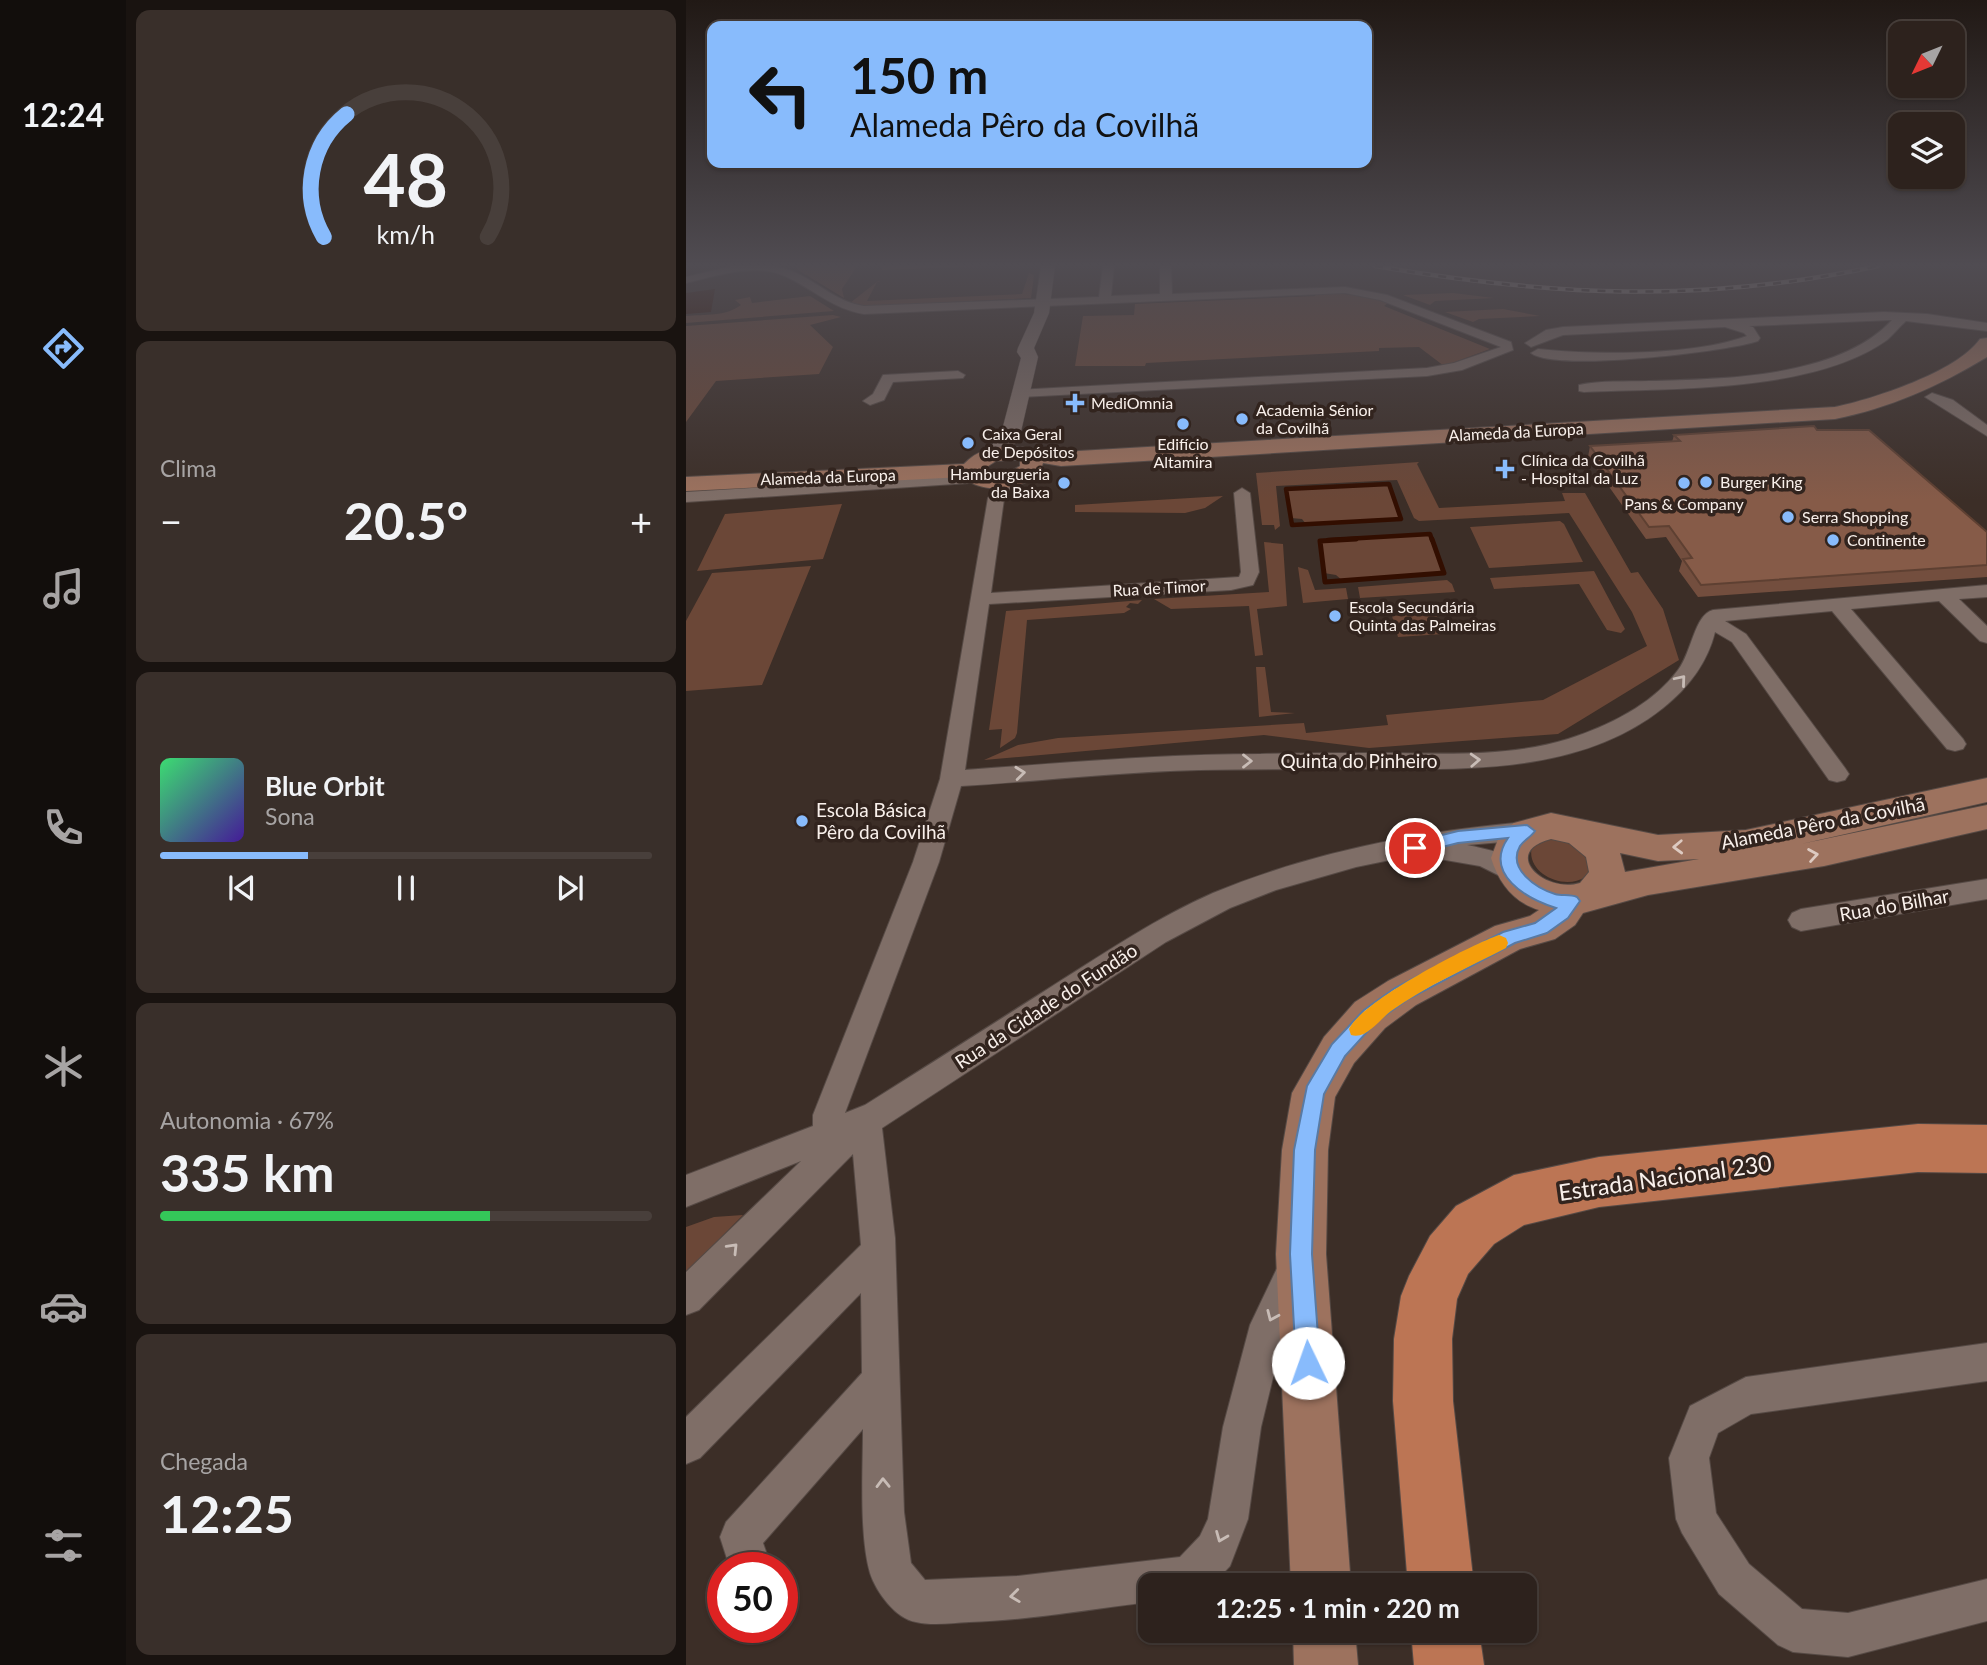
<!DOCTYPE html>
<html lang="pt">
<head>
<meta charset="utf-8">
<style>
  :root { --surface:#2d221d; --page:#392f2a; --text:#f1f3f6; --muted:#a7a4a4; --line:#483f3b; --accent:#88bbfc }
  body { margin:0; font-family:Lato,sans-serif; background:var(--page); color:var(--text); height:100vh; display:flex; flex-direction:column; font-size:26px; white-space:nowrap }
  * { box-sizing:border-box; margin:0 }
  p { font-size:23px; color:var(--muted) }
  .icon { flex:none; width:38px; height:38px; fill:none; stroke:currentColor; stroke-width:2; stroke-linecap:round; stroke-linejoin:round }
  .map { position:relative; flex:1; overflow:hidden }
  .sheet { display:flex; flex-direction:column; gap:10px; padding:10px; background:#191310; width:560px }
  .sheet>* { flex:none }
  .banner { position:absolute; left:21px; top:21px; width:665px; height:147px; border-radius:14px; box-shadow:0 2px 5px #0004,0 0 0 2px var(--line); background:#88bbfc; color:#111; overflow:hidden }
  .needle { width:46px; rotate:227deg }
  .controls { position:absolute; left:1202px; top:21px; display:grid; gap:14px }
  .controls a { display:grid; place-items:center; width:77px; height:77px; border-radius:14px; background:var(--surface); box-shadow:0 2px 5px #0004,0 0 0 2px var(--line); font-size:35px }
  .speed { position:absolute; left:21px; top:1552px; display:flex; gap:14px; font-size:35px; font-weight:700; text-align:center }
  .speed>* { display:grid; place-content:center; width:91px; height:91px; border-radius:50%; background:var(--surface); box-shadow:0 2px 5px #0004,0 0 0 2px var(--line); line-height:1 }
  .speed .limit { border:10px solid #d22; background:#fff; color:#111 }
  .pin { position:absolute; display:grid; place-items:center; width:60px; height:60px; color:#fff; margin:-30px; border:4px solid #fff; border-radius:50%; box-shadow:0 2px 7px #0007 }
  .me { position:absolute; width:77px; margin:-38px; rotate:357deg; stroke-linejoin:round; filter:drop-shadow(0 0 5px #0008) }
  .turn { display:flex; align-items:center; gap:24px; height:147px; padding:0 28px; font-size:32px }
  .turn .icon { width:91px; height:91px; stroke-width:2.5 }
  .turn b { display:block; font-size:49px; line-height:60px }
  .big { font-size:52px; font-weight:700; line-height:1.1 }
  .sheet .card { flex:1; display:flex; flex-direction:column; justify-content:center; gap:10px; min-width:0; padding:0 24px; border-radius:14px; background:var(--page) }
  .sheet .dial { align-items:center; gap:0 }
  .dial svg { height:182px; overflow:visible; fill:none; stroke:var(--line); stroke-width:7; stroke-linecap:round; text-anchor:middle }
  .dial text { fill:var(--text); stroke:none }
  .song { display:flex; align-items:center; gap:21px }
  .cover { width:84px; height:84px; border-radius:10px; background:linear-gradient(135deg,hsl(140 70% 55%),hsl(260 70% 35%)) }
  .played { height:7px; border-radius:4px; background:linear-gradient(90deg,var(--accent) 30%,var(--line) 30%) }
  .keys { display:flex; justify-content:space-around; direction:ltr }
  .heat { display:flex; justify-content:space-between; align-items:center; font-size:38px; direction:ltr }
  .charge { height:10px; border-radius:5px; background:linear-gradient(90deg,#34c759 67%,var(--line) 0) }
  .trip { position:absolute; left:452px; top:1573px; width:399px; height:70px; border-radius:14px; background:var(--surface); box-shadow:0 2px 5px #0004,0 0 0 2px var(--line); font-weight:700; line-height:70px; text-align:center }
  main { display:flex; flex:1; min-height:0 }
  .menu { display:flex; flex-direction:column; width:126px; justify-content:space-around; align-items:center; background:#120e0c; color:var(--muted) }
  .menu .icon { width:49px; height:49px }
  .menu .selected { color:var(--accent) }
  .menu b { font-size:32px; color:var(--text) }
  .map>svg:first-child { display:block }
  .green { fill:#6b4737 }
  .water { fill:#320e00 }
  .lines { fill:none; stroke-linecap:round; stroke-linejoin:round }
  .stream-far1 { stroke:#320e00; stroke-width:4.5 }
  .stream { stroke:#320e00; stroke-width:5 }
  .minor-casing { stroke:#564a45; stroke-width:2 }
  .tertiary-casing { stroke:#564a45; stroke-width:1 }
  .secondary-casing { stroke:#564a45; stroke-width:2 }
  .primary-casing { stroke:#564a45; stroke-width:2 }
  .minor { fill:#7f6e67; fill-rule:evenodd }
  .tertiary { fill:#7f6e67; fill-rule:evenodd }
  .secondary { fill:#9d725e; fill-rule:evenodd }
  .primary { fill:#bc7554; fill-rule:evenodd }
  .rail-casing { stroke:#aba09a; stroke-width:4.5 }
  .rail { stroke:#32241e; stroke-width:2.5; stroke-dasharray:8; stroke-linecap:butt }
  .wall { fill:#734e3e }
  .building { fill:#865b48; stroke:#5e4032; stroke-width:2 }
  .oneway { stroke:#c8bcb6 }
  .oneway2 { stroke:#ddcac1 }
  .route { fill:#88bbfc; stroke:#587aa4; stroke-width:2 }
  .slow { fill:#f59e0b }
  .poi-dot { fill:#88bbfc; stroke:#32241e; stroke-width:2.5 }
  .labels { text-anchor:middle; stroke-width:7; stroke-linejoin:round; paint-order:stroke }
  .far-poi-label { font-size:16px; fill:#f9f0eb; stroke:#32241e; text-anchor:start }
  .far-street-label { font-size:16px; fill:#f9f0eb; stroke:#32241e }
  .street-label { font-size:19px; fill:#f9f0eb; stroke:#32241e }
  .poi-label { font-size:19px; fill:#f9f0eb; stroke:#32241e; text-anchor:start }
  .near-street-label { font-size:23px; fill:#f9f0eb; stroke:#32241e }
</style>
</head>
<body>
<main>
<nav class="menu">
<b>12:24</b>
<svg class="icon selected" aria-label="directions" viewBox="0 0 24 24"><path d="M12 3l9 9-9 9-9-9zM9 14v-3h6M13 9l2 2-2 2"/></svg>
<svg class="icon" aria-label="music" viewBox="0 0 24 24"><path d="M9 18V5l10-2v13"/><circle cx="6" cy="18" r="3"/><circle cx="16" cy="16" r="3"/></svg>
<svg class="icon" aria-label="phone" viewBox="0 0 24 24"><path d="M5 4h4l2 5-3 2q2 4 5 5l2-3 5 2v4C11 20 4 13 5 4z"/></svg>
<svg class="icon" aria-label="climate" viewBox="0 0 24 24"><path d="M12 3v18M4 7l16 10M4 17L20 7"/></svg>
<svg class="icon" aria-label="car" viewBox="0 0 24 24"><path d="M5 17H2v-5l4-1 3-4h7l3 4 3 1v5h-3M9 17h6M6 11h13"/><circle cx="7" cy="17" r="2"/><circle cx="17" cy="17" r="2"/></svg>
<svg class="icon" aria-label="filters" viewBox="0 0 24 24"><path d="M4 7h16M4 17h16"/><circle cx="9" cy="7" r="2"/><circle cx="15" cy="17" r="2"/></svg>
</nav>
<section class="sheet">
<div class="card dial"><svg viewBox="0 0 100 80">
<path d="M14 69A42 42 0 1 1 86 69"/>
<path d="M14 69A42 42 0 0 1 24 15" stroke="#88bbfc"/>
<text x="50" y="56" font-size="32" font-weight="700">48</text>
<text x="50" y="72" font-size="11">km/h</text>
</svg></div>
<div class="card"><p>Clima</p>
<div class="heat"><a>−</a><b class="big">20.5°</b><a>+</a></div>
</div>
<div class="card">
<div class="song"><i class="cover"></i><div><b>Blue Orbit</b><p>Sona</p></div></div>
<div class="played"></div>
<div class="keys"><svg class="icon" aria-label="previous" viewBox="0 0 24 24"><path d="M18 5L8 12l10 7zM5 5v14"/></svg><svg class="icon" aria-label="pause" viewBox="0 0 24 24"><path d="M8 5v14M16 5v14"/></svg><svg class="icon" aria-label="next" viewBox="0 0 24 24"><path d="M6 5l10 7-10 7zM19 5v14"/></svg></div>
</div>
<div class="card"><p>Autonomia · 67%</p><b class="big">335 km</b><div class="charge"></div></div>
<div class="card"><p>Chegada</p><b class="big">12:25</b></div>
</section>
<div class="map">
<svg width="1301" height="1665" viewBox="0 0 1301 1665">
  <rect width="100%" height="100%" fill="#3c2e27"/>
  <path class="green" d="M110,266h61l-15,23 2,9 -46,-28z
    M343,273l5,2 -3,23 -163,8 -18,-3 28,-22h3l-4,1 -10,19 155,-7z
    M630,293c25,0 48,2 72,10l-4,3 106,43 -46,17 -25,-19 -40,1v3l-233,12 -1,3h-70l8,-50 51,-1 1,-11 180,-8z
    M767,293l41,5 -59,3 -5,4 -27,-10z
    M124,296l24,15 -148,12v-7c19,-2 39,1 55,-11l-6,-5 15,-3 2,6z
    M817,309l37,7 -61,3 -6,3 -28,-10z
    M147,315l8,2 -31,8 23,22 -14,27 -103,7 -30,41v-96z
    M733,462l-2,2 22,44 126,-7 -3,-8h23l46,80 7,-1 25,37 16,51 -121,74 -189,14 -105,-13 -280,25 34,-15 40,-7 246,-15 2,10 82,-8 -2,-10 157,-15 104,-54 -15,-34 -63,-99 -150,8 -5,-3 -17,-38 -121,6 4,40 -5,4 -1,-5h-12l-6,-52z
    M703,484l12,35 -95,5 -4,-5 -11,-1 -5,-29z
    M537,496l-18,12 -20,5 -110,-1v-7z
    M156,504l-19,55 -126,12 28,-57z
    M874,521l4,3 19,38 -94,6 -19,-41z
    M744,534l14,39 -101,8 -7,-6 -12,-2 -4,-32z
    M578,542l19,2 4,62 -30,3 6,46 -8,1 -6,-50 -78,3 -17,-10 115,-7z
    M125,566l-49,119 -76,6v-70l26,-48z
    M612,567l10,3 7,20 31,-2 2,11 -45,4z
    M908,571l31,58 -4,4 -14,-3 -28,-46 -85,5 -4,-11z
    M761,580l5,4 3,8 -95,6 -2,-11z
    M456,600l-4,4 -8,-1 -4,4 5,2 -7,4 -97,7 -10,113 -2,5 -15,10 2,-19 -13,1 17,-119z
    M750,613l7,21 -45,3 -6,-21z
    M570,667h9l6,45 24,1 -36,4z
    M871,833l38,31c-3,4 -6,10 -10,13 -22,15 -63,-6 -52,-33z
    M57,1215l-57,58v-46l28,-10z"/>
  <path class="water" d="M29,289l-4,23 -25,2v-21z"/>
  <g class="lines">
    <path class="stream-far1" d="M703,484l12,35 -109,6 -6,-36z
      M642,540l102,-6 2,6"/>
    <path class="stream" d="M670,539l-36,2 5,41 119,-9 -12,-34"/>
    <g class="minor-casing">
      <path id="minor" d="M46,266c21,0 43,-3 62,6 24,10 42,30 70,34l235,-9 4,-31h11l-3,30 49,-2v-28h11l1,28 173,-7 42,8 124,47 2,8 -51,20 -35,6 -406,21 -5,-1v-6l411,-22 27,-5 47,-16 -121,-47 -35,-7 -481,21c-31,-5 -50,-24 -77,-37 -31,-15 -70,-1 -101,6v-6z
        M1198,312l43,2 60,9v8l-81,-10c-7,6 -12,13 -19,19 -74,53 -215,48 -303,52l-5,-1v-6c22,-5 47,-3 70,-4 73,-2 190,-3 243,-61l-143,6 4,1 7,11 -2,3c-32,11 -204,31 -227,12l7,-4c58,6 154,7 209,-13l-3,-3 -19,-6 -162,8 -32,12 -6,-4 21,-13 17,-3z
        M272,371l7,4 -2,3 -70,4 -9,18 -14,5 -7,-4 10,-7 10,-19z
        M1246,393l21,7 34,25v11l-62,-39z
        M329,473l8,5 -19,21 -13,94 248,-16 2,-5 -7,-79 8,-5 8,5 9,79 -6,13 -22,5 -242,14 -24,166c99,-7 197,-16 296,-16 44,-1 89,-1 133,-1 57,1 119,3 174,-14 40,-13 84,-34 110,-69 14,-18 16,-55 35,-60l274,-25v12l-28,2 28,27v17l-7,-2 -41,-40 -88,8 112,130 3,5 -3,5 -8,2 -8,-2 -115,-138 -107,10 21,13 99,134 4,6 -4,6 -8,2 -8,-2 -97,-138 -17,-10c-8,32 -27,56 -52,76 -84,67 -199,61 -300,61 -55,0 -109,0 -164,1 -80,2 -158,11 -238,16l-22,76 -94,251 20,-8c64,-40 128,-81 192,-122 51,-32 101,-66 156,-90 99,-41 208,-62 314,-71l9,3 3,6 -3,6 -9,3 -60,5c19,4 48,9 58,27l-4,7 -9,3 -32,-16 -46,-8 -10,-5 -68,14 -80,23 -46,18 -64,34 -284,186 13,110 9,274 7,51 14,17 93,-4 162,-19 20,-21 8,-17 15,-92 27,-102 30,-63 12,-6 12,6 6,12 -25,54 -24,99 -13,92 -18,47 -19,20h-61v16c-60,7 -120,18 -181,20 -17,1 -37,4 -53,0 -20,-3 -40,-30 -46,-49 -11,-38 -7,-103 -7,-144l-100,114 7,20 -2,5h-38l-10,-31 6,-15 136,-149 -1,-80 -161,165 -14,6v-47l175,-172 -8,-91 -154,156 -13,5v-43l115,-111 -115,46v-32l127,-49v-11l100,-253 27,-83 48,-281 21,-23z
        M292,474l6,2 2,3 -2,3 -298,20v-10z
        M1301,879v20l-186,32 -9,-4 -4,-7 4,-7 9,-4z
        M1301,1343v38l-236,33 -33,19 -9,25 7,55 33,51 53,45 46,4 139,-34v42l-139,36 -55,-5 -15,-7 -59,-51 -37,-61 -6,-14 -7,-61 21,-52 56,-29z"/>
    </g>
    <g class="tertiary-casing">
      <path id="tertiary" d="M355,266h14l-6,47 -15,35 4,9 -19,83 -22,19h-14l-3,-4 20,-17 21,-80 -4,-6 1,-4 16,-35z"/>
    </g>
    <g class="secondary-casing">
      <path id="secondary" d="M1301,338v19c-48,29 -97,51 -152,62l-774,47 -18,-3c-7,28 -62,33 -79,14l-278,14v-14l278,-13c25,-27 64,-15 97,-12l774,-45c38,-8 122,-35 145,-68zM326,460h8v6c-12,7 -25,13 -38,4l14,-9z
        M1301,778v24l-186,42 186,-39v24l-163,37 -176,29 -65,18 -8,12 -20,14 -35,10 -104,56 -31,23 -31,35 -19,34 -7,53 -2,104 25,332h-60l-15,-332 6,-104 10,-57 32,-56 31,-35 33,-21 107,-55 35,-10 9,-6c-26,-8 -40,-27 -48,-52l9,-24 14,-11 37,-10 107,22 88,-5zM865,839l18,4 17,14 3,15 -9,11c-36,11 -80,-31 -29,-44zM934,853l38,8 41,-2 -74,13z
        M607,1631h62l3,34h-64z"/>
    </g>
    <g class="primary-casing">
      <path id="primary" d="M1232,1124l69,1v48l-69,-1 -319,35 -75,18 -30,19 -26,30 -11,25 -5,40 1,62 21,185h-66l-15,-185 1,-62 7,-43 8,-20 21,-40 26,-30 58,-31 85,-18z
        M725,1631h68l5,34h-70z"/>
    </g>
    <use href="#minor" class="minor"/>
    <use href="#tertiary" class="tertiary"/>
    <use href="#secondary" class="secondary"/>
    <use href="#primary" class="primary"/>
    <g class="rail-casing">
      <path id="rail" d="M689,266c176,30 327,38 503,0"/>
    </g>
    <use href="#rail" class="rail"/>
  </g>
  <path class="wall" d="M195,266h107l-106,4z
    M1131,430l170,102v45l-289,20 -19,-26 3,-10 -16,-24 -20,2 -58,-82 2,-11 82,-4 2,-7z"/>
  <path class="building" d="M1128,426l3,4h52l118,102v33l-286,20 -18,-26 9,-1 -23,-32 -20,1 -59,-81 90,-5 -6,-6z"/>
  <defs><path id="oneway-chevron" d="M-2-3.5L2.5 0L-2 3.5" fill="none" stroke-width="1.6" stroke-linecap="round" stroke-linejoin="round" transform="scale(1.75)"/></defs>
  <g class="oneway">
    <use href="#oneway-chevron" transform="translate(995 680) rotate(-50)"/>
    <use href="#oneway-chevron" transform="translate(789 760) rotate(-3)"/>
    <use href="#oneway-chevron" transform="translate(561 761)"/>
    <use href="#oneway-chevron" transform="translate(334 773) rotate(-6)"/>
    <use href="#oneway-chevron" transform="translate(47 1248) rotate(-46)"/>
    <use href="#oneway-chevron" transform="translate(586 1316) rotate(114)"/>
    <use href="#oneway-chevron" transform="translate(197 1483) rotate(-91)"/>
    <use href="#oneway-chevron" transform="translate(535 1537) rotate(112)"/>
    <use href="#oneway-chevron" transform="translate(329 1596) rotate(173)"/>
  </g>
  <g class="oneway2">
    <use href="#oneway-chevron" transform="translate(992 847) rotate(178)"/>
    <use href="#oneway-chevron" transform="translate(1127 855) rotate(-9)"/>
  </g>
  <linearGradient id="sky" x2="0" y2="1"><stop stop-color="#211915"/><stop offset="0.53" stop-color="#504c52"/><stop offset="1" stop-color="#504c52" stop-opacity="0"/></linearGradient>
  <rect width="1301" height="500" fill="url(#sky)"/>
  <path class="route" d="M841,825l8,6c-4,6 -11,9 -15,15 -13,23 16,42 35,48 7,2 15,0 22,3l3,4 -12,17 -21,15 -32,10 -107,56 -31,22 -32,35 -21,38 -9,56 -3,104 8,109 -4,8 -8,4 -9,-4 -3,-8 -6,-109 4,-104 13,-64 25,-42 32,-34 31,-22 108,-56 32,-9 21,-15c-29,-9 -73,-34 -48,-70l-50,5 -43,11 -5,-2 -3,-4 3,-5 48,-12z"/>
  <path class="slow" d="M813,935l7,3 2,5 -2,5c-39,20 -80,38 -115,63 -12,9 -25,29 -40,24l-2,-6c13,-28 119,-83 150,-94z"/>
  <g class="poi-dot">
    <path d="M385.5 392.5h7v7h7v7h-7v7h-7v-7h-7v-7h7z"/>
    <circle cx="556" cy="419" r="7"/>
    <circle cx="497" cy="424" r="7"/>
    <circle cx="282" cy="443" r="7"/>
    <path d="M815.5 458.5h7v7h7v7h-7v7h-7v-7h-7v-7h7z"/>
    <circle cx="1020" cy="482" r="7"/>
    <circle cx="378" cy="483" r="7"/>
    <circle cx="998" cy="483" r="7"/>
    <circle cx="1102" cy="517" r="7"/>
    <circle cx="1147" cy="540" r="7"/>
    <circle cx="649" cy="616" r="7"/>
    <circle cx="116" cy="821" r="7"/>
  </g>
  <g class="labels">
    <g class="far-poi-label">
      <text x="405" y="409">MediOmnia</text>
      <text x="570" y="416">Academia Sénior<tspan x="570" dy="18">da Covilhã</tspan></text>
      <text x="296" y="440">Caixa Geral<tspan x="296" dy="18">de Depósitos</tspan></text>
      <text x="497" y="450" text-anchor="middle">Edifício<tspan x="497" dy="18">Altamira</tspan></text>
      <text x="835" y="466">Clínica da Covilhã<tspan x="835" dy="18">- Hospital da Luz</tspan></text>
      <text x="364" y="480" text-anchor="end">Hamburgueria<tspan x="364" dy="18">da Baixa</tspan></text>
      <text x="1034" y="488">Burger King</text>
      <text x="998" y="510" text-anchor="middle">Pans &amp; Company</text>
      <text x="1116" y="523">Serra Shopping</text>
      <text x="1161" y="546">Continente</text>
      <text x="663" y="613">Escola Secundária<tspan x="663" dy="18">Quinta das Palmeiras</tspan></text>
    </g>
    <g class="far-street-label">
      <text transform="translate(830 432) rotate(-3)" y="6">Alameda da Europa</text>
      <text transform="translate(142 477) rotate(-2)" y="6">Alameda da Europa</text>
      <text transform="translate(473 588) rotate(-3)" y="6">Rua de Timor</text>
    </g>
    <g class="street-label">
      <text x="673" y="768">Quinta do Pinheiro</text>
      <text transform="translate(1137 823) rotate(-11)" y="7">Alameda Pêro da Covilhã</text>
      <text transform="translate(1208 905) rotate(-10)" y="7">Rua do Bilhar</text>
      <text transform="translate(360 1006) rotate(-33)" y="7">Rua da Cidade do Fundão</text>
    </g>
    <g class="poi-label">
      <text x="130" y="817">Escola Básica<tspan x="130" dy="22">Pêro da Covilhã</tspan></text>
    </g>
    <g class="near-street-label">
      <text transform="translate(979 1178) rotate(-8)" y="8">Estrada Nacional 230</text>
    </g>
  </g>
</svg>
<div class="controls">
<a><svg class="needle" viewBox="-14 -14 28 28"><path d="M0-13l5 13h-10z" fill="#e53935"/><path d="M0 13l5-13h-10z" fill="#a7a4a4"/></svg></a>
<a><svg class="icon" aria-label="layers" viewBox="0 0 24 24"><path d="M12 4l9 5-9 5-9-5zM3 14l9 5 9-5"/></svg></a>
</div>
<div class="speed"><div class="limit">50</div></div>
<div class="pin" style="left:729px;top:848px;background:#d93025"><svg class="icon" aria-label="arrive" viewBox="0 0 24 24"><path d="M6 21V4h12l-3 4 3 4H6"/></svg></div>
<svg class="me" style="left:622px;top:1363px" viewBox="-20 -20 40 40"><circle r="19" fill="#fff"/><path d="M0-13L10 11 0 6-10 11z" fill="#88bbfc"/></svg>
<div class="trip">12:25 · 1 min · 220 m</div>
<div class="banner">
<div class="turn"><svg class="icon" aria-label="left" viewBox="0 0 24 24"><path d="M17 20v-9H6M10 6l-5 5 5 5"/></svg><div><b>150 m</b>Alameda Pêro da Covilhã</div></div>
</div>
</div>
</main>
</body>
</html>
